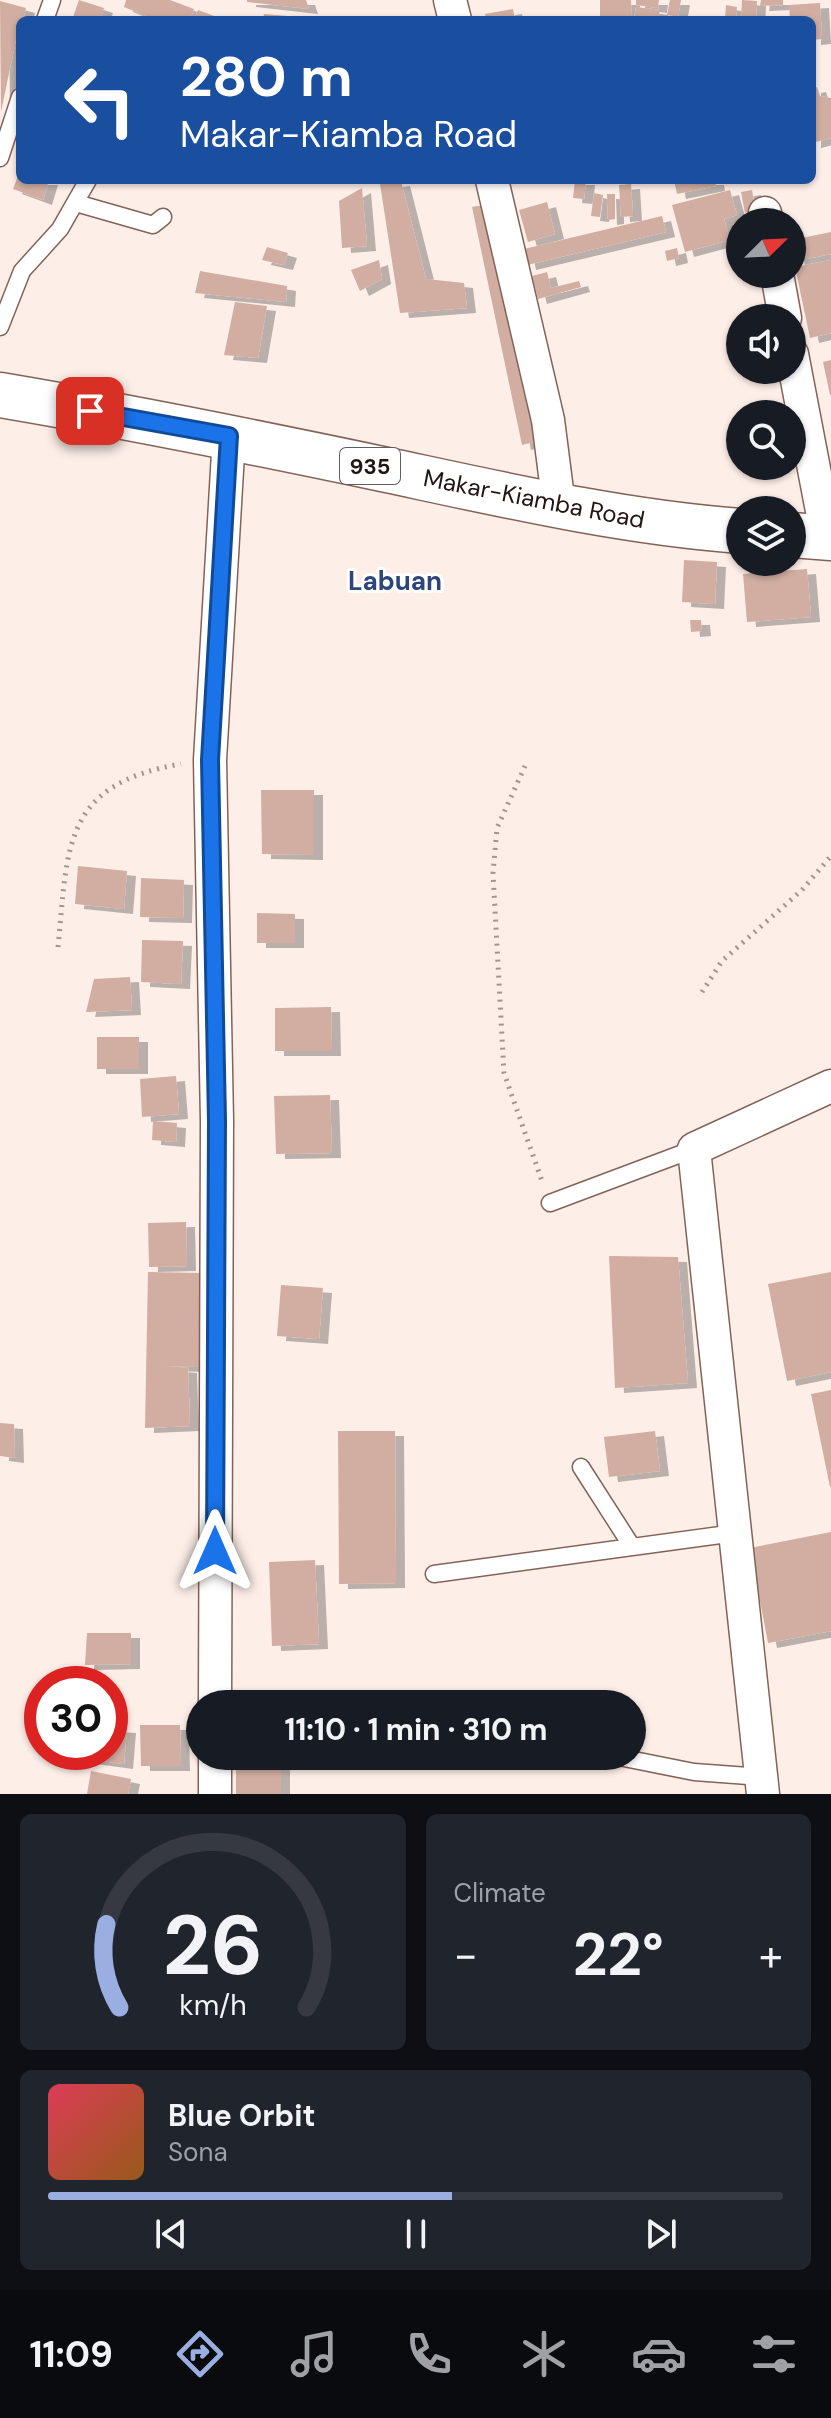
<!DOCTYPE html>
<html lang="en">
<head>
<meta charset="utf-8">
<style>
  :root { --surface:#171b24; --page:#20242c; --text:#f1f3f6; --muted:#9ea1a6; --line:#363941; --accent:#9aaee2 }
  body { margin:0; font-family:"DM Sans",sans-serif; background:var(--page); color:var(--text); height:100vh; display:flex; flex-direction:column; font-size:30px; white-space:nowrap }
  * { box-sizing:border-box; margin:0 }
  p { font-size:26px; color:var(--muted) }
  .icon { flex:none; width:44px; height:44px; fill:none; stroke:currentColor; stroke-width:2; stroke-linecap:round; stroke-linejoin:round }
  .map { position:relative; height:1794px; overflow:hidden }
  .side { display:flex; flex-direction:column; gap:20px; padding:20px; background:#0d0f14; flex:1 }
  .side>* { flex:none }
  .banner { position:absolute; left:16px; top:16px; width:800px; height:168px; border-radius:12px; box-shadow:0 2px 6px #0004; background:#1a4fa0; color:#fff; overflow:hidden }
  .needle { width:52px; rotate:66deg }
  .tools { position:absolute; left:726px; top:208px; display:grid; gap:16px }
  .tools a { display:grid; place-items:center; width:80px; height:80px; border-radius:50%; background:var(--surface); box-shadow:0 2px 6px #0004; font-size:40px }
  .speed { position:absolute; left:24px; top:1666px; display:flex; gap:16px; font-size:40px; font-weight:700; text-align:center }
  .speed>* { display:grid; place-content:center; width:104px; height:104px; border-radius:50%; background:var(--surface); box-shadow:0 2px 6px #0004; line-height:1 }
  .speed .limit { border:12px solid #d22; background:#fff; color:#111 }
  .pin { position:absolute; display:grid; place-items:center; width:68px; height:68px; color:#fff; margin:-34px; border-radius:16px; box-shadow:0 4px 12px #0006 }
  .me { position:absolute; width:88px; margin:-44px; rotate:0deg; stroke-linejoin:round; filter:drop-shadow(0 0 6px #0008) }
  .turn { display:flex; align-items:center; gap:28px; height:168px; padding:0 32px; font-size:36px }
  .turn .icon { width:104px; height:104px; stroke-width:2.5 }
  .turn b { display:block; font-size:56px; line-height:68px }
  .big { font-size:60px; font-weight:700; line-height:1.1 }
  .side .tile { flex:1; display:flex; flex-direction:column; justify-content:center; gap:12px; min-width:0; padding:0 28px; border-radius:12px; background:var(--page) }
  .side .dial { align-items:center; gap:0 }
  .dial svg { height:208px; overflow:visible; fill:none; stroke:var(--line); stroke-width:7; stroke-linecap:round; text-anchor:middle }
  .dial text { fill:var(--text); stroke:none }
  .song { display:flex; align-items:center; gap:24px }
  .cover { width:96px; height:96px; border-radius:12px; background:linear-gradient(135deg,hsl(350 70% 55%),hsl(30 70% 35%)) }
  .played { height:8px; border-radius:4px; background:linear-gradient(90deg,var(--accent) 55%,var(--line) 55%) }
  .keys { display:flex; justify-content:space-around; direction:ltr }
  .heat { display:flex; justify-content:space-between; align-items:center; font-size:44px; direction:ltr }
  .side .tiles { flex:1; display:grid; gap:20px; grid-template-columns:1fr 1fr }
  .tile:last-child { grid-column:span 2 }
  .trip { position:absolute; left:186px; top:1690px; width:460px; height:80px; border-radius:40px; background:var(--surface); box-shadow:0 2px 6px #0004; font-weight:700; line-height:80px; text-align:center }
  .dock { display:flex; height:128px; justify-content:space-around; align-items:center; background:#090b0e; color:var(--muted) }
  .dock .icon { width:56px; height:56px }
  .dock .on { color:var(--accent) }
  .dock b { font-size:36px; color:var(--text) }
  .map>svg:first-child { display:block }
  .building { fill:#d1aea1; filter:url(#shadow) }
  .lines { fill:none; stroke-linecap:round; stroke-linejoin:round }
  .service-casing { stroke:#836358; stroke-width:19 }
  .minor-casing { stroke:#836358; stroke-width:35 }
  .primary-casing { stroke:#836358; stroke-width:47 }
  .path { stroke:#a2948f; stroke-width:5; stroke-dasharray:2 6; stroke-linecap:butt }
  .service { stroke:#fff; stroke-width:16 }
  .minor { stroke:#fff; stroke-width:32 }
  .primary { stroke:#fff; stroke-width:44 }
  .route-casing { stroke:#114b97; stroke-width:20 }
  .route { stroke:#1a73e8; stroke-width:14 }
  .labels { text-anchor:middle; stroke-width:6; stroke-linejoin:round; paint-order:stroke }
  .shield { fill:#fff; stroke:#655c59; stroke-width:2 }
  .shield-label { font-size:22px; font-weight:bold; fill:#231612 }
  .street-label { font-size:24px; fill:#231612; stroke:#fff }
  .neighbourhood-label { font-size:26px; font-weight:bold; fill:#2c457d; stroke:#fff }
</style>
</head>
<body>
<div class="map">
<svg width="831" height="1794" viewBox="0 0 831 1794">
  <defs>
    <filter id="shadow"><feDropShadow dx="9" dy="5" stdDeviation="0" flood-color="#0004"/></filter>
  </defs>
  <rect width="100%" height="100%" fill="#fdeee8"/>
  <path class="building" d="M79,0l25,8 -4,12h-28z
    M126,0h44l24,9 -4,11h-34l-32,-13z
    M247,0h59l3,9 -62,-7z
    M600,0h31l1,20h-32z
    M636,0h23l-1,8 -22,-3z
    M670,0h11l-3,17 -11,-2z
    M742,0l15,1 -1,19h-15z
    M761,0h22v5l-23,1z
    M0,1l26,7 -3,12h-3l-19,92z
    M820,3l2,36 -10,1v-20h-22l-1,-15z
    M726,5l11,2 -1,13h-11z
    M636,7l24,3 -2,10h-24z
    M513,9l2,11h-29l-1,-6z
    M198,10l27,10h-31z
    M264,14l36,3v3h-37z
    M817,87l3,9 11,2v40l-19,5v-55z
    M20,170v10h29l-6,20 -30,-11z
    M575,180h11l-2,19 -11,-1z
    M674,180h41l1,6 -39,8z
    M401,181l25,98 38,4 3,25 -67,5 -20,-129z
    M631,184l2,32 -12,1 -2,-32z
    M362,188l5,58 -25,2 -3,-47z
    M730,190l7,25 -13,4 6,21 -45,12 -13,-47z
    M752,190l3,18 -10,5 -4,-21z
    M594,193l9,2 -3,22 -9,-1z
    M607,194h8v25l-7,1z
    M547,202l8,32 -27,8 -9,-32z
    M489,204l50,237 -17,4 -50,-238z
    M662,216l4,16 -139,33 -3,-16z
    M831,232v22l-35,7 -4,-21z
    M267,247l21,6 -4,12 -22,-5z
    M677,248l2,10 -12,3 -2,-10z
    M379,260l3,19 -22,12 -9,-21z
    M831,260v73l-21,5 -15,-71z
    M200,271l87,15 -1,16 -91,-9z
    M547,272l4,16 28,-7 2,6 -43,12 -6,-23z
    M235,302l32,4 -9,52 -34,-3z
    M831,360v35h-1l-7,-33z
    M684,560l33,2 -2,42 -33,-2z
    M807,569l4,48 -64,5 -4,-48z
    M690,620h11l1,11 -11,1z
    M261,790h53v65l-52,-1z
    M78,866l49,5 -3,38 -49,-5z
    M141,878l43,2 -1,38 -43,-1z
    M257,913l38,1v29h-38z
    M142,940l41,1 -2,43 -40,-2z
    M130,977l2,33 -46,2 8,-33z
    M331,1007l1,44h-57v-43z
    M97,1037h42v32h-42z
    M176,1076l3,38 -37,3 -2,-38z
    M330,1095l2,58 -56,1 -2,-58z
    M153,1121l24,2 -1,19 -24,-2z
    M186,1222l1,44 -38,1 -1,-44z
    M609,1256l69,1 10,126 -73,5z
    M148,1272l53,1 -2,94 -35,-1 24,2 2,58 -45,2z
    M831,1272v100l-44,9 -19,-97z
    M281,1285l42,3 -4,51 -42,-3z
    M831,1390v96l-1,1 -19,-93z
    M0,1423l14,1 1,34 -15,-2z
    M338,1431h57l1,152 -57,1z
    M655,1431l5,40 -51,6 -5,-40z
    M831,1532v99l-63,12 -18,-95z
    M315,1560l4,84 -47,2 -3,-84z
    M87,1633h44v31l-46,1z
    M140,1725h40l1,41h-40z
    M110,1727l17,1 -3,36 -37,-5v-7h23z
    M281,1757v37h-45v-36z
    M91,1771l40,8 -3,15h-41z"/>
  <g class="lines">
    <g class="service-casing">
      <path id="service" d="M45,20l7,-20
        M0,158l20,-61
        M76,203l77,22 10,-8
        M0,327l22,-56 38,-42 28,-49
        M550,1203l144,-54
        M581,1467l50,78
        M434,1574l301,-41
        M614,1756l80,16 68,5"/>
    </g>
    <g class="minor-casing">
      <path id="minor" d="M450,0l5,20
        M492,180l56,240 11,86
        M765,213l2,9
        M777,274l8,44
        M792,354l35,183
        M215,1704l2,-583 -7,-361 19,-324
        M215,1794v-38
        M763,1794l-69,-645 137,-63"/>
    </g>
    <g class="primary-casing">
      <path id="primary" d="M0,395c130,22 259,48 387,75 117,25 234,52 353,61
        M792,535l39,3"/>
    </g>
    <path class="path" d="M525,766l-28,62 -4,45 11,200 39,111
      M58,947c10,-100 4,-163 123,-183
      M702,992l20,-31 80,-71 29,-34"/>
    <use href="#service" class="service"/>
    <use href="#minor" class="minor"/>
    <use href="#primary" class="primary"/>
  </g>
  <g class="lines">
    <g class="route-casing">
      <path id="route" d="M90,411l139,25 -19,324 7,361 -2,430"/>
    </g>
    <use href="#route" class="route"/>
  </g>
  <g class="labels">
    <rect class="shield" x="340" y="448" width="60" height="36" rx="6"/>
    <g class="shield-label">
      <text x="370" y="474">935</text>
    </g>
    <g class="street-label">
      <text transform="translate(534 499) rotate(11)" y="8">Makar-Kiamba Road</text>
    </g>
    <g class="neighbourhood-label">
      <text x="395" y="590">Labuan</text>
    </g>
  </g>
</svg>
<div class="tools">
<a><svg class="needle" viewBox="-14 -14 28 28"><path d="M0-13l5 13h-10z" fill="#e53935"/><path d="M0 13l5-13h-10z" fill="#9ea1a6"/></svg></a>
<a><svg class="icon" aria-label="sound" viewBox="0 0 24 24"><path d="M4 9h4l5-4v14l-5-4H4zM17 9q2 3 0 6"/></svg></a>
<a><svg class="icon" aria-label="search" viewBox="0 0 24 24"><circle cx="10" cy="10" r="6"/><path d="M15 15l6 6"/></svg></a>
<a><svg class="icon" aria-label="layers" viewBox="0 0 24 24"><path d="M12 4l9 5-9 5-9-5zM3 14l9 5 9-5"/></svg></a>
</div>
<div class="speed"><div class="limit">30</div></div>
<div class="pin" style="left:90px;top:411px;background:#d93025"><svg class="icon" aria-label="arrive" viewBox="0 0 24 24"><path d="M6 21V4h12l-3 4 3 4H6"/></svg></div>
<svg class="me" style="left:215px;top:1551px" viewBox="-20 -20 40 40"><path d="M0-17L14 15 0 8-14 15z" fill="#1a73e8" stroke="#fff" stroke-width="4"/></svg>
<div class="trip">11:10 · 1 min · 310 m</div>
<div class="banner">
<div class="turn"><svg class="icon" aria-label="left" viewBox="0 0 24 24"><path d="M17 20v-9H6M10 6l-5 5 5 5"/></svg><div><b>280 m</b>Makar-Kiamba Road</div></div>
</div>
</div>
<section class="side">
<div class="tiles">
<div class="tile dial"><svg viewBox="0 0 100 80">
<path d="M14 69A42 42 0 1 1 86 69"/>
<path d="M14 69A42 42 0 0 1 9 37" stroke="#9aaee2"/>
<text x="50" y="56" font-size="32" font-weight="700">26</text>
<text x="50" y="72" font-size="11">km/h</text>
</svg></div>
<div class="tile"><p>Climate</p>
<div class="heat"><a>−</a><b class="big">22°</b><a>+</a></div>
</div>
<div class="tile">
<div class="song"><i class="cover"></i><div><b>Blue Orbit</b><p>Sona</p></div></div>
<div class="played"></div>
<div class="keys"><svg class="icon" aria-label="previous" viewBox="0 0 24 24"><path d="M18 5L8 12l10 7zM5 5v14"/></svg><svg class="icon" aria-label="pause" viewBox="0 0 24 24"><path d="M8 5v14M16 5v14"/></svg><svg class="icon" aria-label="next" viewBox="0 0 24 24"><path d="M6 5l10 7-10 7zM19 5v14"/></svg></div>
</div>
</div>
</section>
<nav class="dock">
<b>11:09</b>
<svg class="icon on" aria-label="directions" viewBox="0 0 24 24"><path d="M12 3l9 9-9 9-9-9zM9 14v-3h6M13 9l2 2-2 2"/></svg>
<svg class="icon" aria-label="music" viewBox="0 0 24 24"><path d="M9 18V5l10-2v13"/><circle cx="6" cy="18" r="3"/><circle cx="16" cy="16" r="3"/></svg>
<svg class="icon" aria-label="phone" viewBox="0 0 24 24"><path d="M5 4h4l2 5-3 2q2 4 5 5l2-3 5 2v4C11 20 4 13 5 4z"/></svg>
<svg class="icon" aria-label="climate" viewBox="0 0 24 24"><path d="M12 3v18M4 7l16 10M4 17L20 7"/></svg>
<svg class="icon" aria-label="car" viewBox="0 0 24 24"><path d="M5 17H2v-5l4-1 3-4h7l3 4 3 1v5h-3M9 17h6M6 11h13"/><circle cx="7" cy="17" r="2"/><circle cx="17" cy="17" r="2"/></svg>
<svg class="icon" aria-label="filters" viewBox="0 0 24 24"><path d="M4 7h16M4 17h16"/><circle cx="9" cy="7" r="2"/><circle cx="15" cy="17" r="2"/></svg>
</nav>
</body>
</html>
